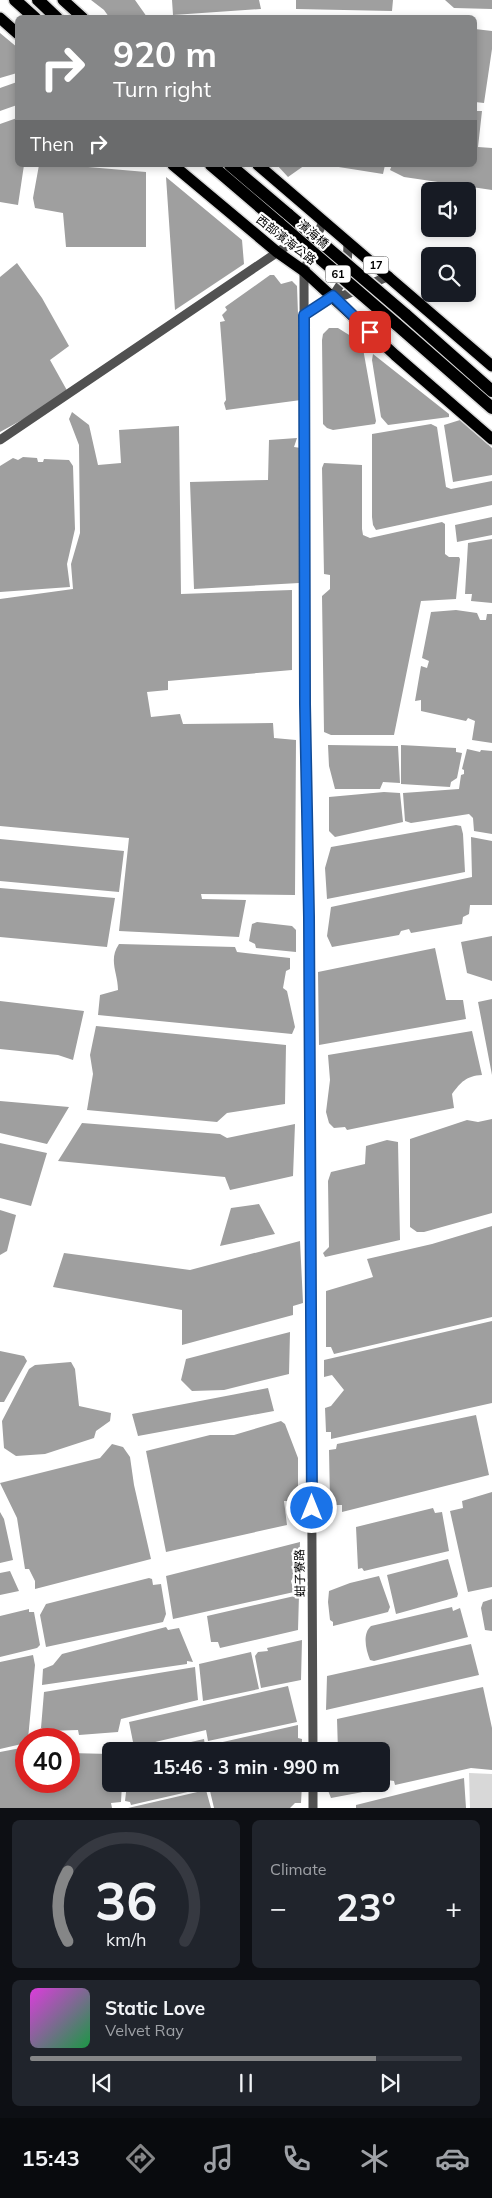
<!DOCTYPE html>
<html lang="en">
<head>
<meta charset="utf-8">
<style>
  :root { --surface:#171b24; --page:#20242c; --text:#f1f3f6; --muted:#9ea1a6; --line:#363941; --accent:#858687 }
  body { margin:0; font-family:Mulish,"Noto Sans TC",sans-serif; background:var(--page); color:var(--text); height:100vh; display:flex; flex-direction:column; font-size:19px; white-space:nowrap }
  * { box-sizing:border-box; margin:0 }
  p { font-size:16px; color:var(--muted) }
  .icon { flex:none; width:28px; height:28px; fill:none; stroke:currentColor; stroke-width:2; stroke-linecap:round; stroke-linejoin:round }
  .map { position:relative; height:1808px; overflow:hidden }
  .panel { display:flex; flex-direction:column; gap:12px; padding:12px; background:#0d0f14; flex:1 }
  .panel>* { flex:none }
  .hud { position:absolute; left:15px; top:15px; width:462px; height:152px; border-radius:8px; box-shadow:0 2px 8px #0003; background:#858687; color:#fff; overflow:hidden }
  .buttons { position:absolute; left:421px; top:182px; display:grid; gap:10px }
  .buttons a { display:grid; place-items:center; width:55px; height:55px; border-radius:8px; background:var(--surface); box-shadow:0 2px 8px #0003; font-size:25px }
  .speed { position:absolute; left:15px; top:1728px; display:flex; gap:10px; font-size:25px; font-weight:700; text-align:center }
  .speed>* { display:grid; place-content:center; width:65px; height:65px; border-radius:50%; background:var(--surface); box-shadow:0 2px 8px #0003; line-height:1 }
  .speed .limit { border:8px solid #d22; background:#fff; color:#111 }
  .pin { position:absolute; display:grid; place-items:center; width:42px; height:42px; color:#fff; margin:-21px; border-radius:10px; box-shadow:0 2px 8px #0006 }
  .me { position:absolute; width:55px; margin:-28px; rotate:0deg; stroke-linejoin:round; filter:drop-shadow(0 0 4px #0008) }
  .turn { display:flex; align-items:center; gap:18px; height:105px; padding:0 15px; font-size:22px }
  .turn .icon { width:65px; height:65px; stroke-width:2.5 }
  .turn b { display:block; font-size:35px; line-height:42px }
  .then { display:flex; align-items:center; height:48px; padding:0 15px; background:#0003; gap:10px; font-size:19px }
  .big { font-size:38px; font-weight:700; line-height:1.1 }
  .panel .tile { flex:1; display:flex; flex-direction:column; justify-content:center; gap:8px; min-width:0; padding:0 18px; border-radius:8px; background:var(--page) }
  .panel .dial { align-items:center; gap:0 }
  .dial svg { height:130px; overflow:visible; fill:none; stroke:var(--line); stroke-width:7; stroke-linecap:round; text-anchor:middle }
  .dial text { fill:var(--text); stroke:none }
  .song { display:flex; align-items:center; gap:15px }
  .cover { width:60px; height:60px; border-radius:8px; background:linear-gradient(135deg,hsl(300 70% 55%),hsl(140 70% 35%)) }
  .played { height:5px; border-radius:2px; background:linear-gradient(90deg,var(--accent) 80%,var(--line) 80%) }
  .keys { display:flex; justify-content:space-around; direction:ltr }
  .heat { display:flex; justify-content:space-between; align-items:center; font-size:28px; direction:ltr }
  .panel .tiles { flex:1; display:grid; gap:12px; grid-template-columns:1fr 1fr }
  .tile:last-child { grid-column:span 2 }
  .trip { position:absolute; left:102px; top:1742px; width:288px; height:50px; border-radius:8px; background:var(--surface); box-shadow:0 2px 8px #0003; font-weight:700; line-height:50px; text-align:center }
  .dock { display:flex; height:80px; justify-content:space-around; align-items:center; background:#090b0e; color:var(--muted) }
  .dock .icon { width:35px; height:35px }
  .dock .selected { color:var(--accent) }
  .dock b { font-size:22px; color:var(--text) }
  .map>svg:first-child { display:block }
  .green { fill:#d8d8d8 }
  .water { fill:#9f9f9f }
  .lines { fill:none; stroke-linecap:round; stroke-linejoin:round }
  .primary-casing { stroke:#dbdbdb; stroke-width:14 }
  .trunk-casing { stroke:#dbdbdb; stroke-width:15 }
  .tertiary { stroke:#515151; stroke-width:9 }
  .primary { stroke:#000; stroke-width:11 }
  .trunk { stroke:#000; stroke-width:12 }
  .trunk-bridge-casing { stroke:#dbdbdb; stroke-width:15; stroke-linecap:butt }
  .trunk-bridge { stroke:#000; stroke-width:12 }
  .route-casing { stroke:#114b97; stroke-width:12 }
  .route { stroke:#1a73e8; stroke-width:9 }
  .labels { text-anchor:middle; stroke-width:4.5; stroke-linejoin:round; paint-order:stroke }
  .shield { fill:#fff; stroke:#4c4c4c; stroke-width:1 }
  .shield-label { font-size:11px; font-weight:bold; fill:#000 }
  .street-label { font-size:12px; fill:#000; stroke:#fff }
</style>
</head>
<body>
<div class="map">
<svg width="492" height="1808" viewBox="0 0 492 1808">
  <rect width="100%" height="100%" fill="#fff"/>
  <path class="green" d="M469,1773l23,1v34h-22z"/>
  <path class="water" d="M91,0h44l12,17h-38l-5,-7z
    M172,0h87l2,9 -88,6z
    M296,0h97l-1,11 -96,-2z
    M445,0h47v9l-38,-1z
    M475,29l17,2v18l-8,54 -9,-1z
    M0,33l18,15 -1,25 -17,5z
    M17,82v23l-17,6v-23z
    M475,111h7l-4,36 14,1v42l-88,-13 -14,-7 2,-5h83z
    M17,118l1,47h6l-6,40 -18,-3v-78z
    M39,165h26l81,7v75h-80l-3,-34 -28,-5 -2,-10z
    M277,165h28l-17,12z
    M326,165h59l-2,9z
    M166,177l76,63 2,24 -69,46z
    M17,263l25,35 27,48 -19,14 19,34 -69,38v-155z
    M270,275h4l7,9 11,-3 5,5 4,114 -75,10 -2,-7 2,-3 -6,-78 5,-1 -3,-6 5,-5 -2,-3z
    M329,328h9l24,15 14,78 -1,3 -42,6 -6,-2 -4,-4 -1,-84 1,-6z
    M373,354l76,60v3l-61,8 -7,-8 -9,-57z
    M72,412l17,13 9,40 23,-2 -2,-33 60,-4 2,168 111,-4v80l-124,11v9l-21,2 4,25 29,-3 3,10 90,-1 1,15 22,2 -1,155 -94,-1 1,5 44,1 -7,37 -120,-6 10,-93 -129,-12v-227l73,-10 -2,-25 9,-31 -1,-88 -10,-26z
    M460,420l32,28v27l-39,7 -9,-57z
    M431,424l6,3 9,60 5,2 41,-8v24l-116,25 -3,-5 -1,-8v-83z
    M297,438l-3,9 7,1 -2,135 -105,6 -4,-107 78,-2 1,-40z
    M23,457l14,1 1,4h5l1,-3 25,1 4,6 2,63 -8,35 3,23 -70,5v-126l13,-8 5,2z
    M324,463l38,2v64l1,6 7,3 72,-16 3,2v30l4,3h10l1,2 -4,40 -35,2 -27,134h-63l-7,-3 -2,-136 8,-7v-14l-6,-1 -2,-106z
    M492,517v18l-35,7 -2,-17z
    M492,539v64l-21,-2 1,-7h-7l3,-51z
    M456,610l21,3 3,7h6l1,-6h5v129l-20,-3 3,-19 -7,-3 -2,3 -45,-10v-11l-6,1 6,-35 6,2 2,-7 -7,-3 9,-46z
    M328,745l70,1 2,37 -17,-1 -3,7h-45l-6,-23z
    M401,745l55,3v4l6,1 -5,25 -6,4 -1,5 -49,-3z
    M467,749l13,3 1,-2 11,1v83l-18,-3 -1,-13 -4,-4 -58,9 -6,-2 -2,-28 56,-4 2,-14 3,-1v-4l-2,-1z
    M384,792l16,1 3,29 -68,15 -6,-6v-34z
    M456,825l5,1 2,8 2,38 -138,27 -2,-31 6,-21z
    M471,837l21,4v64h-22l-1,9 -6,3 -1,7 -51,9 -2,-4 -8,2 -2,4 -67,12 -5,-11 4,-29 141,-30z
    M0,839l124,12 -5,41 -119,-11z
    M0,888l115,10 -8,49 -107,-10z
    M257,922l35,4 4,4v22l-40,-4 -1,-4 -6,-3 3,-17z
    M492,936v45l-25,-8 -6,-31z
    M119,944l116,3 2,5 53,6v11l-4,2 -3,17 4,3 8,36 -3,7 -194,-19 2,-20 18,-5c0,-17 -10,-30 1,-46z
    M435,948l11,52h17l3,19 -147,26 -1,-73z
    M492,999v76l-14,-73z
    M0,1001l84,10 -11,49 -15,-5 -58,-6z
    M96,1026l190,19 -1,59 -58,9 -10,9 -130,-12 6,-36 -3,-19z
    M472,1031l10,44c-16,1 -21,7 -30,19l2,14 -107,22 -2,-3 -11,1 -5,-5 -3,-11 4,-32 -2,-25z
    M0,1101l69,6 -22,37 -47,-11z
    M492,1119v94l-68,19h-7l-7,-5v-88l57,-19 11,2z
    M82,1123l138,11 7,4 68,-14 -2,52 -63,14 -5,-13 -167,-16z
    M387,1140l11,2 2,98 -75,17 -2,-4 6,-6 -1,-66 3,-9 34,-8 1,-18z
    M0,1143l47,10 -16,53 -31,-8z
    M259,1204l16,30 -55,12 11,-38z
    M0,1210l16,5 -9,36 -7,4z
    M492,1226v91l-158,37 -3,-7h-5v-56l47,-14 -6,-18 65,-15z
    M300,1241l3,62 -10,3v9l-111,30v-35l-129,-23 11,-34 126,17z
    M492,1321v82l-161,36v-7h-5l-1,-24 6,-2 13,-16 -12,-15 -8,2v-17z
    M290,1332l-1,42 -65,16 -32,1 -11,-11 5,-21z
    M0,1351l24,5 3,5 -23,41h-4z
    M71,1362l4,7 4,37 32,7 -1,8 -14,10 -2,7 -49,16 -29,2 -12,-8 -2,-27 27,-52 6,-4z
    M268,1388l6,23 -136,25 -6,-22z
    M476,1415l13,60 -147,37v-7h-7v-4h-5l-1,-51 7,-1 1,-5z
    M281,1421l4,3 13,34v43h-14l3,24 -121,27 -20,-101 64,-16h24z
    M112,1444l11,3 7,10 4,28 17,74 -116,30v-8l-6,-12h-4l-8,-51 -17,-35 100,-25z
    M492,1492v95l-24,5 -18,-81 13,-3 -1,-7z
    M433,1508l2,5 7,-1 7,39 -85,20 -2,-3 -4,1 -2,-42z
    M0,1512l4,7 9,41 -13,3z
    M300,1542l-1,25 -8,14 3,11 -121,27 -7,-43z
    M448,1559l10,35 -1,3 -61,17 -9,-39z
    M10,1571l9,20 -19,4v-22z
    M379,1576l11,31 -2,5 -55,14v-4l-3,-2 -2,-18 1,-11 21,-8z
    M149,1578l3,1 1,6 8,-1 5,30 -3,8 -117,25 -6,-32 6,-11z
    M299,1595l-1,35 -78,18 -2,-6h-7l-4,-26z
    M492,1599v32l-7,-1 -4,-22 2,-6z
    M452,1607l1,4 7,-3 8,29 -94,24 -4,-1c-4,-10 -8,-26 1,-34z
    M29,1609v3h5l6,33 -3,3 -37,9v-41z
    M166,1627l2,3 11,-2 14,34 -6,-1v3l-145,21 1,-16 10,-4 9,-11z
    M302,1640l-1,40 -40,8 -6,-32 3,-4 10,-1 -1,-3z
    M471,1644l8,31 -153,35 1,-34z
    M251,1652l8,37 -56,12 -4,-37z
    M33,1655l2,10 -7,74h-2v4l-26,6v-87z
    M195,1667l3,33 -77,19 -3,13 -39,3 -1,-5 -31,1 -6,-3 3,-36z
    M288,1686l9,36 -89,19 -2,-11 -72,17 -5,-25z
    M483,1687l9,41v42l-21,-2 -76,17 -1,-4 -7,-1 -3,8 -53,10 -4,-10v-4h54v-33h-43l-1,-32z
    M298,1725v13l4,1v12h-150l52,-12 1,7z
    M26,1747v34h43v-28l42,1v30h11l-1,18 -10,1 1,5h-112v-56z
    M464,1778l2,30h-110v-3z
    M127,1784h77l1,4 -74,17 -1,-3 -5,-1z
    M213,1784h89l-1,19h-6l-5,5h-76l-4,-17 4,-4z
    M206,1790l5,18h-83z"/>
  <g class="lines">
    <g class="primary-casing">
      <path id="primary" d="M63,0l20,18
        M0,18l18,16
        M173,165l104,87 27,19 91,84 97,84
        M258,165l234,201"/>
    </g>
    <g class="trunk-casing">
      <path id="trunk" d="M15,0l20,18
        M38,0l19,18
        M211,165l69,59
        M230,165l59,50
        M405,314l87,77
        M396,324l96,84"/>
    </g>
    <path class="tertiary" d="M333,296l14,-22 1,-32
      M304,315l29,-19 12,-1 44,-19
      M0,440l300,-203
      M313,1751l-4,-795 -4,-252 -1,-433 19,-50
      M313,1808v-24"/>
    <use href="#primary" class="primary"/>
    <use href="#trunk" class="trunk"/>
    <g class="trunk-bridge-casing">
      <path id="trunk-bridge" d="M289,215l116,99
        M280,224l116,100"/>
    </g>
    <use href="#trunk-bridge" class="trunk-bridge"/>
  </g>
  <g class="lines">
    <g class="route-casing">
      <path id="route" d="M312,1508l-3,-591 -4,-213 -1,-389 29,-19 37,36"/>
    </g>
    <use href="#route" class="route"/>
  </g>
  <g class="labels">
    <g class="shield">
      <rect x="363.5" y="256.5" width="25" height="17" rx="4"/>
      <rect x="325.5" y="265.5" width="25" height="17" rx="4"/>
    </g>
    <g class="shield-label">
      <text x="376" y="269">17</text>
      <text x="338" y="278">61</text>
    </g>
    <g class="street-label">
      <text transform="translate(313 234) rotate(41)" y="4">濱海橋</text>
      <text transform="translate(286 240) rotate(38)" y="4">西部濱海公路</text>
      <text transform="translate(300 1573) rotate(-91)" y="4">蚶子寮路</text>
    </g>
  </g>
</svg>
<div class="buttons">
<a><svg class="icon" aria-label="sound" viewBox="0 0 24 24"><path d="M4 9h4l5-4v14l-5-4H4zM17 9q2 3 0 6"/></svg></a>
<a><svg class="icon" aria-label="search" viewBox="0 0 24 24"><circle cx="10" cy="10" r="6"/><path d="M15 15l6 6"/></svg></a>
</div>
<div class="speed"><div class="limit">40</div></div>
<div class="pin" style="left:370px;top:332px;background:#d93025"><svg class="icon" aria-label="arrive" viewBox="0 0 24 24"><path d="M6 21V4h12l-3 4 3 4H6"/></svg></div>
<svg class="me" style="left:312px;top:1508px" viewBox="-20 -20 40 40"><circle r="17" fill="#1a73e8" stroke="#fff" stroke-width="3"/><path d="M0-11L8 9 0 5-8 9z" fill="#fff"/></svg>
<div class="trip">15:46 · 3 min · 990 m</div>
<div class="hud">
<div class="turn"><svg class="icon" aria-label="right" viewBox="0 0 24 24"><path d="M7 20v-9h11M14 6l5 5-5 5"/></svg><div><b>920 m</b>Turn right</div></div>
<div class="then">Then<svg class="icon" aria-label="right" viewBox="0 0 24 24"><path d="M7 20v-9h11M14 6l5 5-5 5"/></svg></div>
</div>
</div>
<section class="panel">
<div class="tiles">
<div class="tile dial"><svg viewBox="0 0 100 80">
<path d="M14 69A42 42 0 1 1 86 69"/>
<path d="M14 69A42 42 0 0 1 14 26" stroke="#858687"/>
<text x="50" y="56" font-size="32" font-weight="700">36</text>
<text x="50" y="72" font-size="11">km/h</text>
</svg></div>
<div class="tile"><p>Climate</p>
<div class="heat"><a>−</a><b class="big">23°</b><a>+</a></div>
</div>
<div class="tile">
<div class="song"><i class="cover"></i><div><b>Static Love</b><p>Velvet Ray</p></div></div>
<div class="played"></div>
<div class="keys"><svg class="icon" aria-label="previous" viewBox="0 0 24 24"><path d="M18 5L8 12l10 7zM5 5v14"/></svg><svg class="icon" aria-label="pause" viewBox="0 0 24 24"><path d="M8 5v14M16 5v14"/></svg><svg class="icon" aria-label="next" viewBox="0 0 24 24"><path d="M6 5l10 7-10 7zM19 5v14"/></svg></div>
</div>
</div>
</section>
<nav class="dock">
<b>15:43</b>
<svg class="icon selected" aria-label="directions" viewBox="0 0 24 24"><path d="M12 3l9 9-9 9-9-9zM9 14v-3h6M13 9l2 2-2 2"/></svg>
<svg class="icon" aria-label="music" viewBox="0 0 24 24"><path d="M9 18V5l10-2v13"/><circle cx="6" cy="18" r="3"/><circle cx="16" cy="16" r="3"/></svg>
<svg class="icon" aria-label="phone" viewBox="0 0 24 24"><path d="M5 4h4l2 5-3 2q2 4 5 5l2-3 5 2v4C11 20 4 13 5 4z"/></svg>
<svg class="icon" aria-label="climate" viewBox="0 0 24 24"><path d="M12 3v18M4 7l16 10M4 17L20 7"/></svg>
<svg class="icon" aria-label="car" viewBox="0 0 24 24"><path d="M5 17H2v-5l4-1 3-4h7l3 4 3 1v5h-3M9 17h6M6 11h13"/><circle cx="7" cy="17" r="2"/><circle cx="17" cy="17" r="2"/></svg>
</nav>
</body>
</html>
